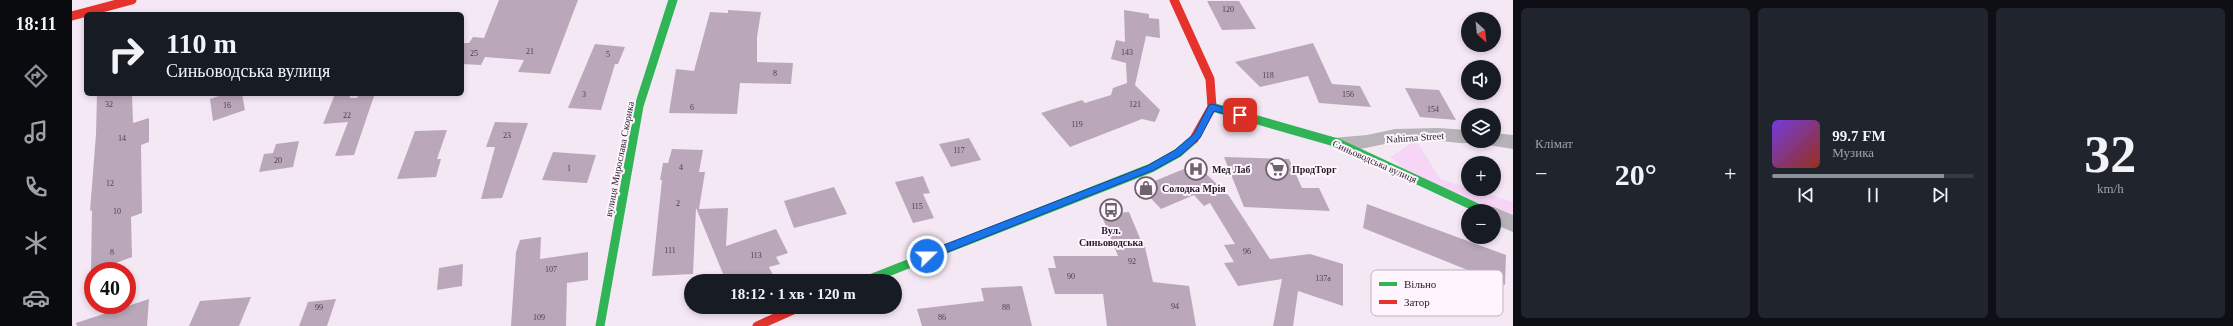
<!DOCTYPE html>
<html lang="uk">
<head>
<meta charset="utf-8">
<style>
  :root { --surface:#171b24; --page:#20242c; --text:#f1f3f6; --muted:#9ea1a6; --line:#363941; --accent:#8c9099 }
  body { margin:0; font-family:"Times New Roman",serif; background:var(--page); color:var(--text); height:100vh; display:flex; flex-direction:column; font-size:15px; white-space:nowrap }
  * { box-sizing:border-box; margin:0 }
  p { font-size:13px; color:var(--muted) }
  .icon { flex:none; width:22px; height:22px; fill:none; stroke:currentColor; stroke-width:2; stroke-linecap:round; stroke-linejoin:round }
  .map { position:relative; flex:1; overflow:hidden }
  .sheet { display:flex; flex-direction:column; gap:8px; padding:8px; background:#0d0f14; width:720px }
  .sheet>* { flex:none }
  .guide { position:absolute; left:12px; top:12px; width:380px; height:84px; border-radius:6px; box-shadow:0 2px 6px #0003; background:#171b24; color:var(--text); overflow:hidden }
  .needle { width:26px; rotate:153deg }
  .tools { position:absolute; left:1389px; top:12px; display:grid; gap:8px }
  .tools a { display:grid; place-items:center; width:40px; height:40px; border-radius:50%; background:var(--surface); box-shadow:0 2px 6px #0003; font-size:20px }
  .speed { position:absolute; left:12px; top:262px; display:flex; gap:8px; font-size:20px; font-weight:700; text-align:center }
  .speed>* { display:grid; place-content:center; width:52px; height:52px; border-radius:50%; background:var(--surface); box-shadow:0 2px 6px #0003; line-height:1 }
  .speed .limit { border:6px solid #d22; background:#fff; color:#111 }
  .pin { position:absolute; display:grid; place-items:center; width:34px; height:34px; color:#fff; margin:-17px; border-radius:8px; box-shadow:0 2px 6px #0006 }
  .me { position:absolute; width:44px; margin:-22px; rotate:68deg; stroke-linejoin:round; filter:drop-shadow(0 0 3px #0008) }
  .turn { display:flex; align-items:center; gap:14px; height:84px; padding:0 16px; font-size:18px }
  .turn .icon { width:52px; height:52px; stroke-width:2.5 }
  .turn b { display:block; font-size:28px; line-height:34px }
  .big { font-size:30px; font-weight:700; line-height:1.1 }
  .sheet .tile { flex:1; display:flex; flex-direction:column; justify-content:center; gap:6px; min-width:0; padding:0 14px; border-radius:6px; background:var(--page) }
  .sheet .dial { align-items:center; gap:0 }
  .dial b { font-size:52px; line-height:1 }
  .song { display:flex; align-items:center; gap:12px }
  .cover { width:48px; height:48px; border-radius:6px; background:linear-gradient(135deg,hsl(260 70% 55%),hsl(10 70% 35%)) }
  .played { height:4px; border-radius:2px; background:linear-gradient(90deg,var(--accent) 85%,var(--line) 85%) }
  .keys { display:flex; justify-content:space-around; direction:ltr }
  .heat { display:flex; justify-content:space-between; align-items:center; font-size:22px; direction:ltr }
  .sheet .tiles { flex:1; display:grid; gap:8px; grid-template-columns:repeat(3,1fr) }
  .trip { position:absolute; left:612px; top:274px; width:218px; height:40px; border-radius:20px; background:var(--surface); box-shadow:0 2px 6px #0003; font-weight:700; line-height:40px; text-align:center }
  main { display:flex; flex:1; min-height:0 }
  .dock { display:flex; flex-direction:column; width:72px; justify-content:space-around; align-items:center; background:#090b0e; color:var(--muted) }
  .dock .icon { width:28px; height:28px }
  .dock .on { color:var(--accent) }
  .dock b { font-size:18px; color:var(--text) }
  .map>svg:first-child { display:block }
  .green { fill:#f6d5f6 }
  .building { fill:#baa8ba }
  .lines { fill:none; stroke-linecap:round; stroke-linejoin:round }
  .street { fill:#b8b3b8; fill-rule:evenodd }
  .fast { stroke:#30b455; stroke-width:9 }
  .jam { stroke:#e5322d; stroke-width:9 }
  .route { fill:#1a73e8; stroke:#114b97 }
  .labels { text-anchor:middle; stroke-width:4; stroke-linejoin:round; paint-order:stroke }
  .number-label { font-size:8px; fill:#4a3f4a }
  .street-label { font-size:10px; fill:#251c25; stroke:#fff5fe }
  .poi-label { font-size:10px; font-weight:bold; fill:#251c25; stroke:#fff5fe; text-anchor:start }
  .key { fill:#fff5fe; stroke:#beb4bd; stroke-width:1 }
  .key-label { font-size:11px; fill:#251c25 }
</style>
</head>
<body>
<main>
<nav class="dock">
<b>18:11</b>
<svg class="icon on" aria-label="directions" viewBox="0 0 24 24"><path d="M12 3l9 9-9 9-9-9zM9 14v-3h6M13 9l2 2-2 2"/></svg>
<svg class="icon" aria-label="music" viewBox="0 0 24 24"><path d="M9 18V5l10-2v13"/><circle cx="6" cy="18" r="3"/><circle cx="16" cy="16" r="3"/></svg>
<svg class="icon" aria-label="phone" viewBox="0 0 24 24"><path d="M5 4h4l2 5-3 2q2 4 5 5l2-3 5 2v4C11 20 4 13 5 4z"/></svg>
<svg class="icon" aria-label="climate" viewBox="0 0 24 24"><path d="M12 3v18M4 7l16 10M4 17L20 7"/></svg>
<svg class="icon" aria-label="car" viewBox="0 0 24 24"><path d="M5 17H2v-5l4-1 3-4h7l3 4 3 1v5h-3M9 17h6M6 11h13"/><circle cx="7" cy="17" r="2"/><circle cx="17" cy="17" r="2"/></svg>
</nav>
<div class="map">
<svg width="1441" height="326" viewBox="0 0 1441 326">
  <rect width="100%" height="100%" fill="#f4e8f4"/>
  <path class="green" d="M1344,140l24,39 73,23v22l-19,-13 -89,-40 -14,-14z"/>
  <path class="building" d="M427,0h79l-28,74 -32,-2 6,-12 -39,-3 -4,8 -19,-1v-21h7l4,-6 11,1z
    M1135,1h32l17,28 -34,1z
    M656,10l33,2 -4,25v25l36,1 -2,21 -51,-1 -3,31 -68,-1 7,-44 18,2 16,-59 18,1z
    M1052,10l25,4v4l10,1 1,19 -14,-2 -11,49 25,25 -5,12 -13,-3 -72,28 -29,-34 41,-13 3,3 26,-8 2,-7 14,-5 -1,-20 -15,-4 5,-19 9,2z
    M1241,43l19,41 28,2 11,21 -52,-4 -11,-27 -48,11 -25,-25z
    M523,44l30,3 -7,17h-3l-14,46 -33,-2z
    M1333,88l34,2 17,30 -36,-3z
    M25,94h35l1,29 16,-5v24l-8,3 1,68 -11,4 1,40 -41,15 1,-62 -2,1 6,-77z
    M153,94h17l3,16 -32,11 -3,-22z
    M263,94h15v4h7l2,-4 15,2 -20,59 -19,1 13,-34 -25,2z
    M423,122l33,1 -26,75 -21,1 14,-52h-9z
    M375,130l-10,29h4l-5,18 -39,2 18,-48z
    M897,138l12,22 -30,7 -12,-23z
    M227,141l-6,26 -34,5 5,-18 9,-1 3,-9z
    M600,149l31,1 -4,22h6l-6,37 29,-1 -2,38 50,-17 12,24 -12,4 4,7 -11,3 5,10 -11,4h-37l-30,-73 -3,66 -41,2 10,-96h-2l3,-17h5z
    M481,152l43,3 -9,28 -45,-3z
    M1152,157l65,2 13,29h17l11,23 -86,-4z
    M1124,164l33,32 41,63 40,-5 33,10v42l-45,-15 -5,35h-20l9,-47 -44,7 -14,-23 10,-1 -10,-17 11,-1 -25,-41 -6,3 -10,-11 -33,14 -21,-22z
    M851,176l7,17 -7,1 11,24 -21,5 -18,-41z
    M762,187l13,27 -53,14 -10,-27z
    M1295,204l139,51 -1,30 -142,-57z
    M1057,212l13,31h2l9,39 36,4 7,40h-89l-4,-32h-48l-7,-26h8l-3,-12h65l-17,-42z
    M469,237l-1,22 48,-7v28l-21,3 -1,43h-55l5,-74 4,-12z
    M391,264l-1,22 -25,4 2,-22z
    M950,286l10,40h-110l-5,-17 67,-8 -3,-13z
    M179,297l-12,29h-50l11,-25z
    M77,299l-2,27h-70l-1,-3z
    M264,299l-9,27h-28l9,-24z"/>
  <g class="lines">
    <path class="street" d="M1366,128l30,2v11h7c-11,5 -25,0 -37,0 -13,-1 -29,0 -43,1 -20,3 -42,12 -63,6l-3,-5 3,-5 35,-3 28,-6z
      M1422,133l19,2v14l-25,-4 -2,-4h8z
      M1422,207l19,8v17l-19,-8v-13h-7z"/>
    <path class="fast" d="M1140,107l126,36 146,68
      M793,281l286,-113 27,-15 16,-14
      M528,326l39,-220 34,-106"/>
    <path class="jam" d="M1102,0l36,79 2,28 -18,32
      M0,16l60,-16
      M685,326l43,-19"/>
  </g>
  <path class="route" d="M1140,104l31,9 1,2 -4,3 -26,-7 -14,27 -19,17 -27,15 -224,89h-7v-6l224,-87 28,-16 19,-16 15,-29z"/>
  <defs>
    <g id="hospital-ring" transform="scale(1.15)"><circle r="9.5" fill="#fff5fe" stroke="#6d636d" stroke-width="1.5"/><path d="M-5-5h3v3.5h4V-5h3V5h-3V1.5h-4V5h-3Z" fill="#6d636d"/></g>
    <g id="supermarket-ring" transform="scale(1.15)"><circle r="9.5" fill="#fff5fe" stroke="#6d636d" stroke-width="1.5"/><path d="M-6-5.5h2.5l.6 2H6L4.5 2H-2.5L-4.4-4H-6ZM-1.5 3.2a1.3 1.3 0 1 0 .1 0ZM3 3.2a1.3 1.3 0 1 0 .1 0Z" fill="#6d636d"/></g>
    <g id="shop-ring" transform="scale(1.15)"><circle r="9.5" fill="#fff5fe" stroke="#6d636d" stroke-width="1.5"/><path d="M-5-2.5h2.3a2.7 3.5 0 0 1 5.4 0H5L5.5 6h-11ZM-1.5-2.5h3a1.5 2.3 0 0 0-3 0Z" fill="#6d636d"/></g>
    <g id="bus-ring" transform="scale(1.15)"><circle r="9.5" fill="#fff5fe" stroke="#6d636d" stroke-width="1.5"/><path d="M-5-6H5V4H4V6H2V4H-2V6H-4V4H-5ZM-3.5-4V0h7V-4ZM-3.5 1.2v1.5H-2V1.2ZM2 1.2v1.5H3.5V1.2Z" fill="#6d636d"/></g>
  </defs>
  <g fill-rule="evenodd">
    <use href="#hospital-ring" x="1124" y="169"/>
    <use href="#supermarket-ring" x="1205" y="169"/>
    <use href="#shop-ring" x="1074" y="188"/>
    <use href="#bus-ring" x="1039" y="210"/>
  </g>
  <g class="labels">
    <g class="number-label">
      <text x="1156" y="12">120</text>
      <text x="458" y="54">21</text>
      <text x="1055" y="55">143</text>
      <text x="402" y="56">25</text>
      <text x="536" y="57">5</text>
      <text x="703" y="76">8</text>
      <text x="1196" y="78">118</text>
      <text x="512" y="97">3</text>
      <text x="1276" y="97">156</text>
      <text x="37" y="107">32</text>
      <text x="1063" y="107">121</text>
      <text x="155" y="108">16</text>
      <text x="620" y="110">6</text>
      <text x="1361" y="112">154</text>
      <text x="275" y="118">22</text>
      <text x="1005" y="127">119</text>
      <text x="435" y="138">23</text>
      <text x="50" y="141">14</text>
      <text x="887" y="153">117</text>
      <text x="206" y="163">20</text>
      <text x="609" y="170">4</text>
      <text x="497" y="171">1</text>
      <text x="38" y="186">12</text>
      <text x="606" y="206">2</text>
      <text x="845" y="209">115</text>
      <text x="45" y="214">10</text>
      <text x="598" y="253">111</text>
      <text x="1175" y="254">96</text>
      <text x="40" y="255">8</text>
      <text x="684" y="258">113</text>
      <text x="1060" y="264">92</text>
      <text x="479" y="272">107</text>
      <text x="999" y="279">90</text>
      <text x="1251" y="281">137а</text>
      <text x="1103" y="309">94</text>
      <text x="247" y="310">99</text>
      <text x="934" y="310">88</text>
      <text x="467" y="320">109</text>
      <text x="870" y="320">86</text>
    </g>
    <g class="street-label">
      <text transform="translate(1343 137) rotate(-4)" y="4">Nahirna Street</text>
      <text transform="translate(547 159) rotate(-79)" y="4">вулиця Мирослава Скорика</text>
      <text transform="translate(1303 161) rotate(24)" y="4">Синьоводська вулиця</text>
    </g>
    <g class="poi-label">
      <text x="1140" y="173">Мед Лаб</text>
      <text x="1220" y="173">ПродТорг</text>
      <text x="1090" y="192">Солодка Мрія</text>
      <text x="1039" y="234" text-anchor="middle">Вул.<tspan x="1039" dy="12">Синьоводська</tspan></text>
    </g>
  </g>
  <rect x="1299" y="270" width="132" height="46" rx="6" class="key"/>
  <rect x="1307" y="282" width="18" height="4" fill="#30b455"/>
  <rect x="1307" y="300" width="18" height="4" fill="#e5322d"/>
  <g class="key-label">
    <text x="1332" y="288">Вільно</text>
    <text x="1332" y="306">Затор</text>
  </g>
</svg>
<div class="tools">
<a><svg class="needle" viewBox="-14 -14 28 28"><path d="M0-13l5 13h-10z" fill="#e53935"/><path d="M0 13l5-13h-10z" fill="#9ea1a6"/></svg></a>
<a><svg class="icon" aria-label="sound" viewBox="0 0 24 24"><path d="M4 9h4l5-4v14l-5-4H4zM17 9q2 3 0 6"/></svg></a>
<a><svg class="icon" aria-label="layers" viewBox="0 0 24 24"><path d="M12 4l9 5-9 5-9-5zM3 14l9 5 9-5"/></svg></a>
<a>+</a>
<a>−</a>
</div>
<div class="speed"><div class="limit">40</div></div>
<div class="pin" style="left:1168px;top:115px;background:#d93025"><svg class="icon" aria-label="arrive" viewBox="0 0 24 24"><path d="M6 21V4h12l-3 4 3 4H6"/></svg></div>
<svg class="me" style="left:855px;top:256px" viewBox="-20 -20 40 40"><circle r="17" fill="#1a73e8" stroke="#fff" stroke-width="3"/><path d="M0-11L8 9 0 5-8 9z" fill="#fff"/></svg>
<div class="trip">18:12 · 1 хв · 120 m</div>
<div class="guide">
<div class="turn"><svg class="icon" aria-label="right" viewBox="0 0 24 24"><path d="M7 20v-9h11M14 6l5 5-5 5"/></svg><div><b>110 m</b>Синьоводська вулиця</div></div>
</div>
</div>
<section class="sheet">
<div class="tiles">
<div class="tile"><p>Клімат</p>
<div class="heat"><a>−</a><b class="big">20°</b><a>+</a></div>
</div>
<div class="tile">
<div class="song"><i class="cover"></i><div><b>99.7 FM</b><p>Музика</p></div></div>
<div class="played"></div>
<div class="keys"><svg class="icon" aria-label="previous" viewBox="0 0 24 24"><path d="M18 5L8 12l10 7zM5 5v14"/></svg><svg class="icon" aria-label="pause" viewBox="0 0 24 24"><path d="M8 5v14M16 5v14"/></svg><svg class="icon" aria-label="next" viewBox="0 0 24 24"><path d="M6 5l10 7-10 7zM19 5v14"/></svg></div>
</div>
<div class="tile dial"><b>32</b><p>km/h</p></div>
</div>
</section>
</main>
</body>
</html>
